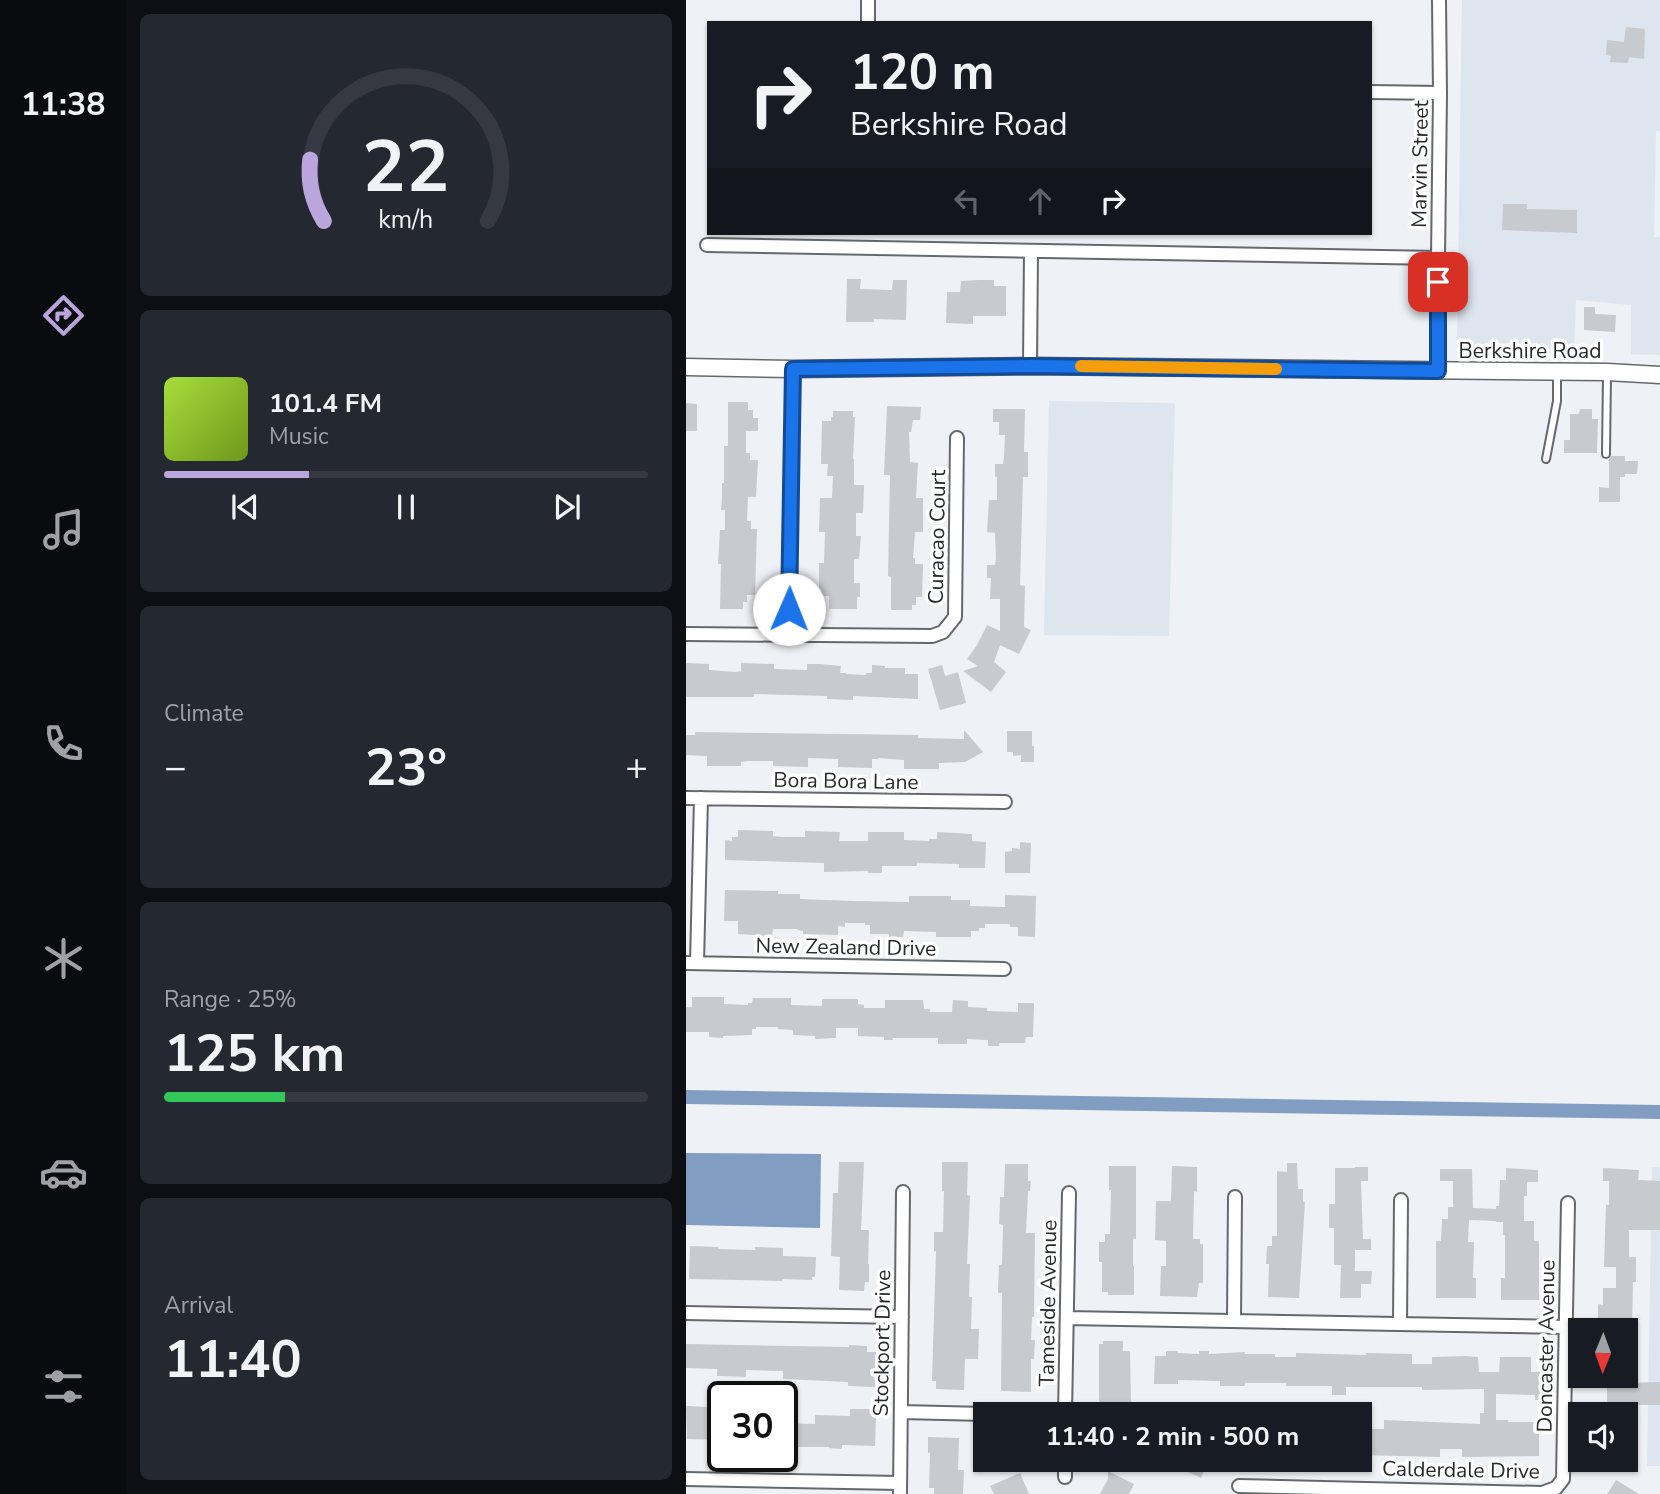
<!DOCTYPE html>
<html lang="en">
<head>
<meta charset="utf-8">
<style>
  :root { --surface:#171b24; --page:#242831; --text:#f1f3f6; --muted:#9ea1a6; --line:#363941; --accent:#bba5dd }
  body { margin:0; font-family:"Nunito Sans",sans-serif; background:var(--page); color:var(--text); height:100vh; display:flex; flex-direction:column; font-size:26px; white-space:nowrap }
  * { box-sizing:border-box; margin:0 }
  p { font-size:23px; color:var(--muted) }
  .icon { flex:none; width:38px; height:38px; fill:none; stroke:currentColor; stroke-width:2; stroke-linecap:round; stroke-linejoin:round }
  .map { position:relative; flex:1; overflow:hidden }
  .drawer { display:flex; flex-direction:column; gap:14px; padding:14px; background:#0d0f14; width:560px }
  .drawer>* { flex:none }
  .banner { position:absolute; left:21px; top:21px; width:665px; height:214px; border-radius:0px; box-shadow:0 2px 5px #0004; background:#171b24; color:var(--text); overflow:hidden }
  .needle { width:46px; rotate:181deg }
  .controls { position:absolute; left:882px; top:1318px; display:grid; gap:14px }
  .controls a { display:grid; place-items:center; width:70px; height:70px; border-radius:0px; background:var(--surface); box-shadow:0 2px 5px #0004; font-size:35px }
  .speed { position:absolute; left:21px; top:1381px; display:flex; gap:14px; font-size:35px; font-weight:700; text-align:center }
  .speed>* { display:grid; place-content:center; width:91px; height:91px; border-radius:50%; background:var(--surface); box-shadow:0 2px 5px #0004; line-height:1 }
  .speed .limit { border:4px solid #111; border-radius:10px; background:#fff; color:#111 }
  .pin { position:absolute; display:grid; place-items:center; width:60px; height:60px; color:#fff; margin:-30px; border-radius:14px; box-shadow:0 4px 10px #0006 }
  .me { position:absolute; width:77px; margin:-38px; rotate:1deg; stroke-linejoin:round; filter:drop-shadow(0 0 5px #0008) }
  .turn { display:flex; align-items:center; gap:24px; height:147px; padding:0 28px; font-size:32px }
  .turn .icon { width:91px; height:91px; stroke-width:2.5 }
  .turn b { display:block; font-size:49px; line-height:60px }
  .lanes { display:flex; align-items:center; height:66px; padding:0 28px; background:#0003; justify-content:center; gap:35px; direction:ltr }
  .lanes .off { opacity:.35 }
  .big { font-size:52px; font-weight:700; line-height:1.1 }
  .drawer .tile { flex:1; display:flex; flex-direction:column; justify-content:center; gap:10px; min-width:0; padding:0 24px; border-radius:10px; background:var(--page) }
  .drawer .dial { align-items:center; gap:0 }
  .dial svg { height:182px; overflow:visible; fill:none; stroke:var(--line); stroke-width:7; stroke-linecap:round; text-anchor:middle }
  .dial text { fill:var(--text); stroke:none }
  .song { display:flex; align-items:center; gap:21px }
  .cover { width:84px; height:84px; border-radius:10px; background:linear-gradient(135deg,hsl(80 70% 55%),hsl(80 70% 35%)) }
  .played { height:7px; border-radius:4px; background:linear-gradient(90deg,var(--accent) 30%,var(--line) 30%) }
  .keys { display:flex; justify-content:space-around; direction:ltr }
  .heat { display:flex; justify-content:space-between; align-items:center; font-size:38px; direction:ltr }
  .charge { height:10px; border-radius:5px; background:linear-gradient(90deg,#34c759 25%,var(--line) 0) }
  .trip { position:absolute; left:287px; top:1402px; width:399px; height:70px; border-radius:0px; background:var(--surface); box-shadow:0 2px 5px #0004; font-weight:700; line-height:70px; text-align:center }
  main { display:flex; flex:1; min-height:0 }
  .tabs { display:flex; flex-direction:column; width:126px; justify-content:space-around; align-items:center; background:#090b0e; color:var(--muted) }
  .tabs .icon { width:49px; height:49px }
  .tabs .active { color:var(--accent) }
  .tabs b { font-size:32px; color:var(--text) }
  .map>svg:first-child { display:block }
  .built { fill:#dde5ef }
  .water { fill:#829dc2 }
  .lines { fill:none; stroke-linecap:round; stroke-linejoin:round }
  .canal { stroke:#829dc2; stroke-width:14 }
  .building { fill:#c7cace }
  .lane-casing { stroke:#65686c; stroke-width:10 }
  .street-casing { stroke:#65686c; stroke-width:16 }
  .secondary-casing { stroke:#65686c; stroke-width:19 }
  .lane { stroke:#fff; stroke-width:6 }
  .street { stroke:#fff; stroke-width:12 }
  .secondary { stroke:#fff; stroke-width:16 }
  .route-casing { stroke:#114b97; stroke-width:18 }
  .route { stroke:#1a73e8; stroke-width:12 }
  .slow { stroke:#f59e0b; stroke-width:12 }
  .labels { text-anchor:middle; stroke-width:7; stroke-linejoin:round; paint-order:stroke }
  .street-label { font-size:21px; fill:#282a2b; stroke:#fefeff }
</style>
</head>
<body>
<main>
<nav class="tabs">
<b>11:38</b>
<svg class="icon active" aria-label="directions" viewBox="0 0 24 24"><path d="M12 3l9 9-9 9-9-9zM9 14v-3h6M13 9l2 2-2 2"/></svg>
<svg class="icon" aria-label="music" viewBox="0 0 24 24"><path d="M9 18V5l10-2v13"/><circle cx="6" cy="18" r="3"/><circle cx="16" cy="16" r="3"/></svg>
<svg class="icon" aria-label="phone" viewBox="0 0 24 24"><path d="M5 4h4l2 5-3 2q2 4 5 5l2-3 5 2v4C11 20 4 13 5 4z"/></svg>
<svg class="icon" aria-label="climate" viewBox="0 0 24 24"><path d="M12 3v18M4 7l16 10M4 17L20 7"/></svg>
<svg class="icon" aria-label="car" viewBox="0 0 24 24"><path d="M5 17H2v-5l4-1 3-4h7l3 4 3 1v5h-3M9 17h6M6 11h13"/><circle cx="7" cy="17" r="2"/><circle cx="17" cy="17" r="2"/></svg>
<svg class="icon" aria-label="filters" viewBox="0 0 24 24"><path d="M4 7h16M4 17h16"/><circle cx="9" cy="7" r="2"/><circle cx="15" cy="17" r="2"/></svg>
</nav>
<section class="drawer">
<div class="tile dial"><svg viewBox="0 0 100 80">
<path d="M14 69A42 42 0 1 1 86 69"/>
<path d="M14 69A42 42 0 0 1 8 42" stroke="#bba5dd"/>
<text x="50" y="56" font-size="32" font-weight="700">22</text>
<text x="50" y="72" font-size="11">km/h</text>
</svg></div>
<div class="tile">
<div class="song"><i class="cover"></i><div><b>101.4 FM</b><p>Music</p></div></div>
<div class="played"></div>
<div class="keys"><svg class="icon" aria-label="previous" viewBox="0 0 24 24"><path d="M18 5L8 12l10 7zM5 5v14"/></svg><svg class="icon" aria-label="pause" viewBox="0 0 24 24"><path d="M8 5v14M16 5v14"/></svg><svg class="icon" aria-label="next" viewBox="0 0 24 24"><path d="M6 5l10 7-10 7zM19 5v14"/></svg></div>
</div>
<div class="tile"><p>Climate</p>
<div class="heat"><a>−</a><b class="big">23°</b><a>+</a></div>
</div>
<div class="tile"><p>Range · 25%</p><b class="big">125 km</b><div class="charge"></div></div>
<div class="tile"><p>Arrival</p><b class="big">11:40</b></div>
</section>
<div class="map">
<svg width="974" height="1494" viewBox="0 0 974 1494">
  <rect width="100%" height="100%" fill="#eef1f5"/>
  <path class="built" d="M776,0h198v131h-4l-2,106h6v118l-29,-1v-49l-55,-5 -2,53h-106l-11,-12z
    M363,401l126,2 -6,233 -125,-1z
    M966,1167h8v299h-13z"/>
  <path class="water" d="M0,1153l135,1 -1,74 -134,-3z"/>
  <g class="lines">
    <path class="canal" d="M0,1097l974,15"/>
  </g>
  <path class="building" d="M940,27l19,2 -1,30 -15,-2 -1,6 -18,-1 1,-6 -5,-1 1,-15 17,2z
    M817,204h24v5l50,1v23l-75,-3z
    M161,279h14l-1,10 32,1 1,-10h14l-1,40 -32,-1v3h-28z
    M293,280h15v6h12v30h-33v8l-27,-1 1,-31h13l1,-11z
    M898,307h11v7l21,1 -1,17 -31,-2z
    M42,402h20v8h5v8h5v13h-12v22h4v7h8l-2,37h-8l-1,24h4v8h6l-2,66h-8v7h-4v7h-23l1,-45h-3l2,-34h5v-20h-4l1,-14v-13h2v-37h4z
    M0,403l11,1v27h-11z
    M201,406l34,1 -1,13h-7l-2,12h-2l1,30 8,1 -2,35h7v34h-8l-2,26h2v6h8l-1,33h-6v8h-4v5h-21v-33l-3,-1 2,-101h-6z
    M307,409h32l-1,43h4v25h-5l-3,108 5,1 -1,41 7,3 -12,24 -19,-9 -6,17 12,10 -15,20 -28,-21 15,-5 -11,-7 10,-14 10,-20 13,6v-32h-10l1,-21h-4v-13h8l1,-6 -1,-26 -8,-1 2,-32h8v-23h-2v-13h8l1,-6 1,-23h-6v-13h-6z
    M894,409h12v10h6l-1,34h-33v-13h6v-26h9z
    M147,411h20v6h2l-2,42h1v26h10l-1,28h-7v23h5l-2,23h-5v24h6v14h-3v12h-28v-13h-10v-33h5l1,-31h-6l1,-34h12l1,-22h-6l1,-12h-7l1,-43h9v-4h2z
    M925,456h14v5h13l-1,13h-12v3h-5v25h-21v-15l10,1v-29z
    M0,663l23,1v6l27,2 5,-1v-8l33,1v5l33,1v-6h13l21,2 -1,7h6v1l20,1v-2h6v-8l13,1v2h20v6h13v25l-65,-3v4l-26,-1v-3l-73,-2v3h-68z
    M256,665l3,11 13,-4 8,31 -26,7 -12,-41z
    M278,730l19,22 -18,10 -26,1v6h-35v-9l-26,-2v1h-6v9l-34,-1v-8l-30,-1v9l-35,-1v-5h-25l-7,1v4h-34v-10l-21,-1v-20h9v-3l223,3v3l46,1z
    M321,731h25v15h2v16h-13v-7l-8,1v-4h-6z
    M52,830l35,1v5l9,1h23v-6l35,1 -1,9h29v-9h36v8l25,1v-2h8v-7l35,2v7l14,1 -1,26h-26v-4l-42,-1v3h-35v7h-14v-2l-44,1v-9l-99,-3v-20l7,1v-4h6z
    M334,842l11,1 -1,30h-25v-21l7,-1v-3l8,1z
    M39,890l53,1v3h22v5l53,2 56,1v-6h42v4h19v6l35,1v-12l31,1 -1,41 -17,-1v-9h-8v-3h-25v4h-6v3h-8v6h-35v-5l-32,-1 -1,6h-14v-3h-19v-9h-5v-2h-20v4l-7,-1v9l-35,-1v-3l-6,-1 1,-1h-25l-1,7 -34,-2v-13h-14z
    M6,997h32v7l24,1v-2h4l1,-5h38v7l31,1v-7h36v5l6,1v3h21v-8h38l1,9h6v3h22l1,-12 15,1v6l19,1v3l31,1v-9h16l-1,34h-7l-1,6h-26v3h-11v-6l-21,-1v5h-29v-6h-45v2h-9v-3l-26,-1v-8h-22v10l-21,1v-3l-22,-1v-5l-15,-1v-2h-22v2h-4v6l-29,1v2l-14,-1v-5h-23v-25h6z
    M153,1162h25l-3,68h8l-1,34h1v18h-4l-1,9 -25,-1 1,-33 -9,-1 2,-63h5z
    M256,1162h26l-1,33 3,1 -3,68h3l-1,33h3l-1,32h8l-1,30h-13l-1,31 -28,-1v-8h-4l4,-130h-2v-19h9l1,-41h-2z
    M601,1163h10l1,26h5v13h2l-6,96 -31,-1 1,-33h-3l1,-18h5v-10h5v-65l10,1z
    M319,1164h23v17h3l-1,10h-2v1l-2,41h9l-1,84h-2l-1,23h4l-1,19h-3v33l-30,-1 1,-98h-4l1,-28h3l1,-40 -4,-1 1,-21v-6h4z
    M423,1166h27v73h-3v27h1v29h-26v-3h-6v-30h-3v-20h6v-8h5l1,-44h-2z
    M486,1166l25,1v25l-3,-1 -1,48h7v5h3v39h-4l-2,14 -37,-1 1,-30h5v-25l-11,-1 1,-39h15z
    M669,1167h13v14h-7l2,58h8v11h-16v21h17l-1,13h-10v14h-21l1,-33h-7v-37h-5v-24h6v-36h20z
    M820,1168l32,2v12h-11v14h-3v25h10v20h5v59h-38v-22h4v-43h-2v-13h-7v-1l-27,-1 -1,22h6l-1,36h3v20h-40v-57h5l1,-22h6v-12h5v-26h-13v-12h32l1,39 23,1v-3h3l1,-26h6z
    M917,1168l36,2 -1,10 22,1v49h-31v27h7v25h-3l-1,48h-34v-26l5,1v-17h13v-21h-12l2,-62h3v-24h-6z
    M4,1246l28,1v2l37,1v-3l28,1v8l33,1 -1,20h-3v3l-30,-1v2l-93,-2z
    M417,1341h20v10h7l1,51h-4v12h-28v-70h4z
    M0,1344l163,3v-2l18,1v6h9l-1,35 -27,-1v-4l-65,-3v-8l-37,-1v7l-29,-1v-7l-31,-1z
    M480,1351h12v2l21,1v-3h10v3l36,-2v2h30v3h21v-4l70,2v-2l46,1v10h20v-7l34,-1 12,1 1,15h20l1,-15h31v15h15v28h-11v-5l-39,-1v26h12v2h31v34l-77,1v-8h-22v8l-80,-2v-26h24v-9l96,4v-11h4v-24l-62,1v-3h-76v8h-14v-9h-46v-3h-41v3h-25v-5l-42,-1v4h-24l1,-28h11z
    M921,1376h22v7l31,-1v23h-26v9h-27z
    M0,1406l22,1 -1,4h16v29l-36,-1z
    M164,1409h23v8h3l-1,29 -33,-1v4l-13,-1v-1h-47l1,-24 32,1v-9l35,1z
    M242,1437l31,1 -1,32h6l-1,24h-29v-6h-5l1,-35h-2z
    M475,1460h31l14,6 -5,12z
    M422,1471l26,13 -5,10h-29l8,-15z
    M334,1473l9,21h-35l-4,-8z
    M930,1480l23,14h-32z"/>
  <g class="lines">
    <g class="lane-casing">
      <path id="lane" d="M920,454l1,-80
        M860,459l11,-58v-28"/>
    </g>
    <g class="street-casing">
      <path id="street" d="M182,0v23
        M684,92l70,1
        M21,245l731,13
        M344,366l1,-115
        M752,371v-113l2,-165 -1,-93
        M0,634l246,2 11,-4 12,-15 2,-179
        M102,636l5,-267
        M0,798l319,4
        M0,963l318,6
        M11,963l4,-165
        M0,1313l216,4
        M381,1318l499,9
        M548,1321l1,-124
        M714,1323l1,-123
        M215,1412l84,2
        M379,1414l4,-221
        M379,1477v-17
        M0,1479l214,4
        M553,1486l303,7 14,-5 7,-9 5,-276
        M214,1494l3,-302"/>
    </g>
    <g class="secondary-casing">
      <path id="secondary" d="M0,367l107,2 237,-3 577,6 53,3"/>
    </g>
    <use href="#lane" class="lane"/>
    <use href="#street" class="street"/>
    <use href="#secondary" class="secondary"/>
  </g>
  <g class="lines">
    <g class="route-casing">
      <path id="route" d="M103,609l4,-240 237,-3 408,5v-89"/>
    </g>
    <use href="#route" class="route"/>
    <path class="slow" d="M395,366l195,3"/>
  </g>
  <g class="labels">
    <g class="street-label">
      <text transform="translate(734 164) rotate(-89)" y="7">Marvin Street</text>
      <text x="844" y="358">Berkshire Road</text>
      <text transform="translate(251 537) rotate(-89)" y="7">Curacao Court</text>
      <text transform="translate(160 781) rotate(1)" y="7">Bora Bora Lane</text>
      <text transform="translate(160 947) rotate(1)" y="7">New Zealand Drive</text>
      <text transform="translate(362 1303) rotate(-89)" y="7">Tameside Avenue</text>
      <text transform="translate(196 1343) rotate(-89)" y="7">Stockport Drive</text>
      <text transform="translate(860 1346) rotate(-89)" y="7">Doncaster Avenue</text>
      <text transform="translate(775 1470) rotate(1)" y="7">Calderdale Drive</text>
    </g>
  </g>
</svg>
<div class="controls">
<a><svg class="needle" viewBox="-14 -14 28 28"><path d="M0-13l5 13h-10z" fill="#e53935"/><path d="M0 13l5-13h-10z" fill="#9ea1a6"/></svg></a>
<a><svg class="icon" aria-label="sound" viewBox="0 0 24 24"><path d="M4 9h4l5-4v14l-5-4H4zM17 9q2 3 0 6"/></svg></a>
</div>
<div class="speed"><div class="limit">30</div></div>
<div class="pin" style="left:752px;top:282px;background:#d93025"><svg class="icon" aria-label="arrive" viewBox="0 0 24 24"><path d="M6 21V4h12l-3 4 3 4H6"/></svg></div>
<svg class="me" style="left:103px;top:609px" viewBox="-20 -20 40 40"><circle r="19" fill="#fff"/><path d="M0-13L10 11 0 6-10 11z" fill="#1a73e8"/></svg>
<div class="trip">11:40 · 2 min · 500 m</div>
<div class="banner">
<div class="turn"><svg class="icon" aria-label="right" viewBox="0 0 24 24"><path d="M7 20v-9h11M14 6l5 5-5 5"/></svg><div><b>120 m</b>Berkshire Road</div></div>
<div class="lanes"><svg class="icon off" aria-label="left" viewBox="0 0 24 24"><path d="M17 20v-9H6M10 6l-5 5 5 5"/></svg><svg class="icon off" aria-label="ahead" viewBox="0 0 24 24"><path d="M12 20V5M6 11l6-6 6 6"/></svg><svg class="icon" aria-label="right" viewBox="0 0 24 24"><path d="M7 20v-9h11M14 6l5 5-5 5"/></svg></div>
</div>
</div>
</main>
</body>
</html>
